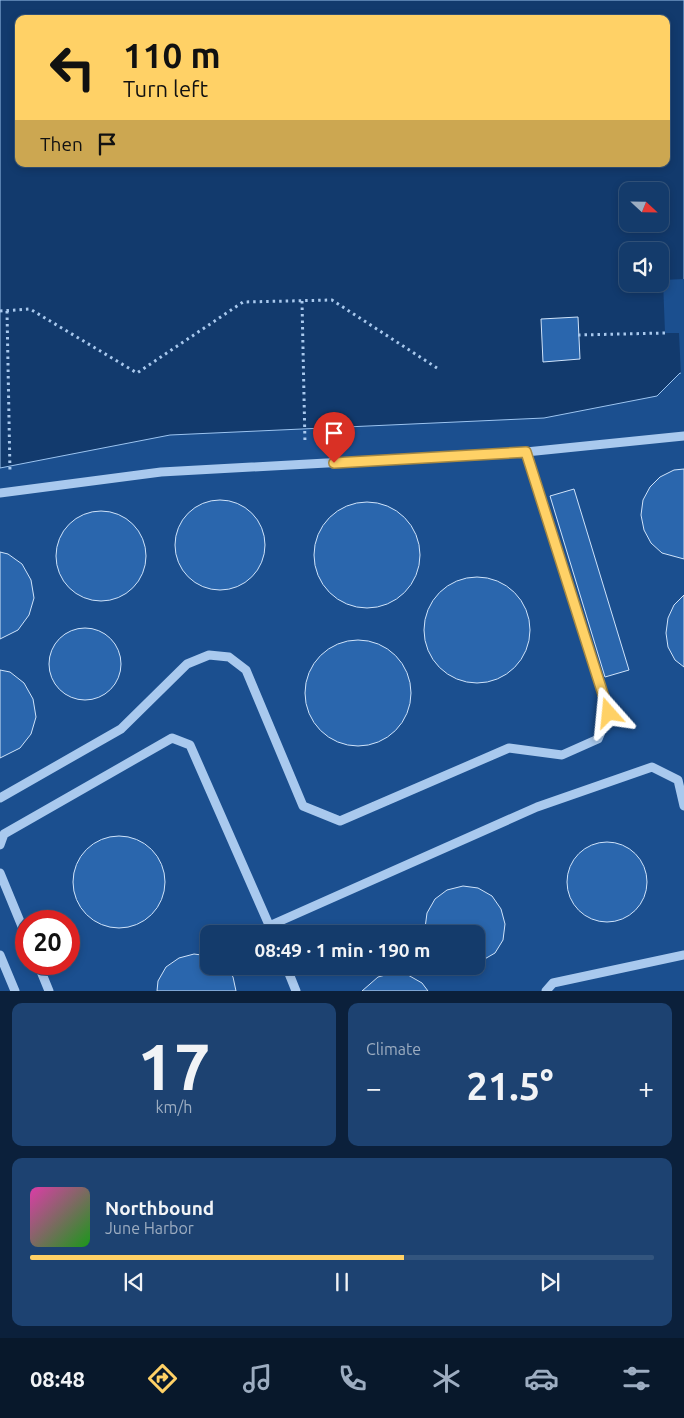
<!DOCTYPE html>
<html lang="en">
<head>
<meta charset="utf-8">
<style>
  :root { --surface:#143b6b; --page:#1d4271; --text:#f1f3f6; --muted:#9dadc1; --line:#33557e; --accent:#ffd166 }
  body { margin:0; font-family:Ubuntu,sans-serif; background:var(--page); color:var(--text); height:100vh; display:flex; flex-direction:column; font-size:19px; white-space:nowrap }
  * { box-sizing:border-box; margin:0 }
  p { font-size:16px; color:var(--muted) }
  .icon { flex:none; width:28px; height:28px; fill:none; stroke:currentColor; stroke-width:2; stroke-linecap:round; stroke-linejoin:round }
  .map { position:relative; height:991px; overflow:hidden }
  .drawer { display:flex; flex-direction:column; gap:12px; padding:12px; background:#0b203b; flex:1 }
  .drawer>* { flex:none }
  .hud { position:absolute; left:15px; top:15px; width:655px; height:152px; border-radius:10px; box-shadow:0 2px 8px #0003,0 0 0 1px var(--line); background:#ffd166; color:#111; overflow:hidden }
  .needle { width:32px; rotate:112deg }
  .controls { position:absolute; left:619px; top:182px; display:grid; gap:10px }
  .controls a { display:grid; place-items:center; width:50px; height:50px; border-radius:10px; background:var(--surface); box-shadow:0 2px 8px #0003,0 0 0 1px var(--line); font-size:25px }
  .speed { position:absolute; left:15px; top:910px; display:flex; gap:10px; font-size:25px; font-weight:700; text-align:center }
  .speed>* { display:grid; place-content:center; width:65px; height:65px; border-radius:50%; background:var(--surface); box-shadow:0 2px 8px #0003,0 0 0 1px var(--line); line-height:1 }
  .speed .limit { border:8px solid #d22; background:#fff; color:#111 }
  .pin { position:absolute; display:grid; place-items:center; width:42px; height:42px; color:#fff; margin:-51px -21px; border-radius:50% 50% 50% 0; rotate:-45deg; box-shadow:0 0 5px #0007 }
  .pin .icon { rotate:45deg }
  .me { position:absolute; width:55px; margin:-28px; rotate:342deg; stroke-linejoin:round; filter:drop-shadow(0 0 4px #0008) }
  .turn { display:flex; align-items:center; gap:18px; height:105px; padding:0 25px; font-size:22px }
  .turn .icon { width:65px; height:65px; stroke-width:2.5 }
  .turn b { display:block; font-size:35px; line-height:42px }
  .then { display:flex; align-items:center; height:48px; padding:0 25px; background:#0003; gap:10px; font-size:19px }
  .big { font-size:38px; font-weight:600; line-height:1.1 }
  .drawer .widget { flex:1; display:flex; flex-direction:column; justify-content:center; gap:8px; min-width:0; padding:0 18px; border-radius:10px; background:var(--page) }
  .drawer .dial { align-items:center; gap:0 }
  .dial b { font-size:65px; line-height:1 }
  .song { display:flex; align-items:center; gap:15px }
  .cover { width:60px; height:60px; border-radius:8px; background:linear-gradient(135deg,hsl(320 70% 55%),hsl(120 70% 35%)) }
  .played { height:5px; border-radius:2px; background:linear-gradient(90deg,var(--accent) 60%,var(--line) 60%) }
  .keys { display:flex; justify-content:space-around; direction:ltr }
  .heat { display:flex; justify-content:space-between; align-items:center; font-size:28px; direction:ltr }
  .drawer .tiles { flex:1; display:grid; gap:12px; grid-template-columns:1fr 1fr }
  .widget:last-child { grid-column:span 2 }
  .trip { position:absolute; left:200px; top:925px; width:285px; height:50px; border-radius:10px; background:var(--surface); box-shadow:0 2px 8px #0003,0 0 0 1px var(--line); font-weight:600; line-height:50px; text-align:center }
  .tabs { display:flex; height:80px; justify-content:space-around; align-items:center; background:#08182b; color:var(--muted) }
  .tabs .icon { width:35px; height:35px }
  .tabs .on { color:var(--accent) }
  .tabs b { font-size:22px; color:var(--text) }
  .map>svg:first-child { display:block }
  .water { fill:#123a6d; stroke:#9cc4f0; fill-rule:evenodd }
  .pier { fill:#1b4f8f }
  .building { fill:#2a66ad; stroke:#cfe3fa }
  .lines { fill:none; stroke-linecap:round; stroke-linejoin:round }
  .path { stroke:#a9c9ee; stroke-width:3; stroke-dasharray:2.5 4; stroke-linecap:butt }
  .minor { stroke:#a9c9ee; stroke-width:9 }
  .route-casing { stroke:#a68842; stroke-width:12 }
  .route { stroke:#ffd166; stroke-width:9 }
</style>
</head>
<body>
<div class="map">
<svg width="684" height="991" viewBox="0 0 684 991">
  <rect width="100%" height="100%" fill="#1b4f8f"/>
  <path class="water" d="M0,0h684v374l-4,-1 -23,23 -113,22 -374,17 -170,33zM19,19h647v145h-647zM628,191h32v33h-32zM628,251h32v33h-32z"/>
  <path class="pier" d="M684,279v97h-3l-2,-43h-14l-2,-53z"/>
  <path class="building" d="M578,317l2,42 -37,3 -2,-43z
    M684,469v90l-22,-6 -11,-10 -7,-13 -3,-15 2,-15 7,-13 10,-10 14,-7z
    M574,489l55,181 -24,7 -55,-181z
    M175 545a45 45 0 1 1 90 0a45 45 0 1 1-90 0Z
    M314 555a53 53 0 1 1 106 0a53 53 0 1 1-106 0Z
    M56 556a45 45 0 1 1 90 0a45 45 0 1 1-90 0Z
    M0,552l8,2 14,10 9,16 3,18 -5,17 -11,15 -18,9z
    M424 630a53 53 0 1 1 106 0a53 53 0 1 1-106 0Z
    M684,595v72l-9,-7 -7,-13 -2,-14 2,-15 6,-13z
    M49 664a36 36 0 1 1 72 0a36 36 0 1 1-72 0Z
    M305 693a53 53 0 1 1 106 0a53 53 0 1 1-106 0Z
    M0,670l10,2 14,11 9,16 3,18 -5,17 -11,14 -20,10z
    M73 882a46 46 0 1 1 92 0a46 46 0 1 1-92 0Z
    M567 882a40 40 0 1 1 80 0a40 40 0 1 1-80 0Z
    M463,886l15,2 14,8 9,13 4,15 -2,16 -8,13 -19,11v-30h-50l-1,-6 2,-15 8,-14 12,-9z
    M194,954l15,2v10h16l8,11 3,14h-79l1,-10 8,-14 13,-9z
    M393,973l15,2 14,8 6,8h-66l16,-14z"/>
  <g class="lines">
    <path class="path" d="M302,301l3,143
      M0,311l30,-2 107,64 106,-71 89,-2 105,68
      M7,311l3,162
      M578,335l87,-2"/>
    <path class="minor" d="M0,493l161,-21 365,-20 158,-16
      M0,798l121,-69 66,-65 22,-9 20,2 17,13 57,136 37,15 169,-73 53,7 36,-16 11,-26 -83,-261
      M0,845l4,-11 168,-96 18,7 83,189
      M0,873l26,63
      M269,926l268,-119 115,-40 26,13 6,26
      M0,955l15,36
      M38,964l11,27
      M286,966l10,25
      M546,991l7,-8 131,-28"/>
  </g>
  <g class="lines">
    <g class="route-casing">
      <path id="route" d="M334,463l192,-11 83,261"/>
    </g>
    <use href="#route" class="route"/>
  </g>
</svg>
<div class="controls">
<a><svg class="needle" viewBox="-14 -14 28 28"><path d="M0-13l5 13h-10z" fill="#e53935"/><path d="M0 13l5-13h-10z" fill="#9dadc1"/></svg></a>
<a><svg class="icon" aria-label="sound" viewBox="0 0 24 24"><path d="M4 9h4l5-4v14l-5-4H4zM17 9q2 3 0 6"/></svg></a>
</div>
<div class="speed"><div class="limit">20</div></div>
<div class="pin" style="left:334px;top:463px;background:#d93025"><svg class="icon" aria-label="arrive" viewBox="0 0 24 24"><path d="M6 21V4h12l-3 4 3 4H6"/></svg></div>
<svg class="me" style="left:609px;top:713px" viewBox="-20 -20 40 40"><path d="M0-17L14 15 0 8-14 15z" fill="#ffd166" stroke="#fff" stroke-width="4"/></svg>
<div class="trip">08:49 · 1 min · 190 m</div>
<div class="hud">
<div class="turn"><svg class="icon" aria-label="left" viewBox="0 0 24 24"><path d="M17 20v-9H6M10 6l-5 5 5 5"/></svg><div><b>110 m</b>Turn left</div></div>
<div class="then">Then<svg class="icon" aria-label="arrive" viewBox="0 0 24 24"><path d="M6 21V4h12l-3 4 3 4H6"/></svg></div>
</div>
</div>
<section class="drawer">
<div class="tiles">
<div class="widget dial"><b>17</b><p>km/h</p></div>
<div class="widget"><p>Climate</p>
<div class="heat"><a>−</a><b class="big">21.5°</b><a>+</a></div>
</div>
<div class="widget">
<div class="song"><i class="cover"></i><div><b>Northbound</b><p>June Harbor</p></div></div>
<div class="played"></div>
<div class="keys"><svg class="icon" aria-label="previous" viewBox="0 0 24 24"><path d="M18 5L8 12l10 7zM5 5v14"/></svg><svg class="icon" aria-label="pause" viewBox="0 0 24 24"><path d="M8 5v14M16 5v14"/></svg><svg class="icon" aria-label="next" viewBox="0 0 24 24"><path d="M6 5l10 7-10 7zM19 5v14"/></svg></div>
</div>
</div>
</section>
<nav class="tabs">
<b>08:48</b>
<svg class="icon on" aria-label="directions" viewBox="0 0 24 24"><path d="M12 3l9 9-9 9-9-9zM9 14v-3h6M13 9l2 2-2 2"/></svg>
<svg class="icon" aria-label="music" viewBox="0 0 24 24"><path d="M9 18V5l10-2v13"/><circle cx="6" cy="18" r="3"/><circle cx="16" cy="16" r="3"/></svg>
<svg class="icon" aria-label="phone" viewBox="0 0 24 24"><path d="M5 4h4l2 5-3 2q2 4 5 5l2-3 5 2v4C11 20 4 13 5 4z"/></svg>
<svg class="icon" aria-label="climate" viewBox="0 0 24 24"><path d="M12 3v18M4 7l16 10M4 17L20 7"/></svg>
<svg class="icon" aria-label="car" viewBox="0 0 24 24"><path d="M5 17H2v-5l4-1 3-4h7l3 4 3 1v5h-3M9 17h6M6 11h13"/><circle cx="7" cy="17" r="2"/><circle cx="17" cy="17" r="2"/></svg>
<svg class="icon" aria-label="filters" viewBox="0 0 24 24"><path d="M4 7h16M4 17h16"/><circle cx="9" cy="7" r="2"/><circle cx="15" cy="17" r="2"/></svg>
</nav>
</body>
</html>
